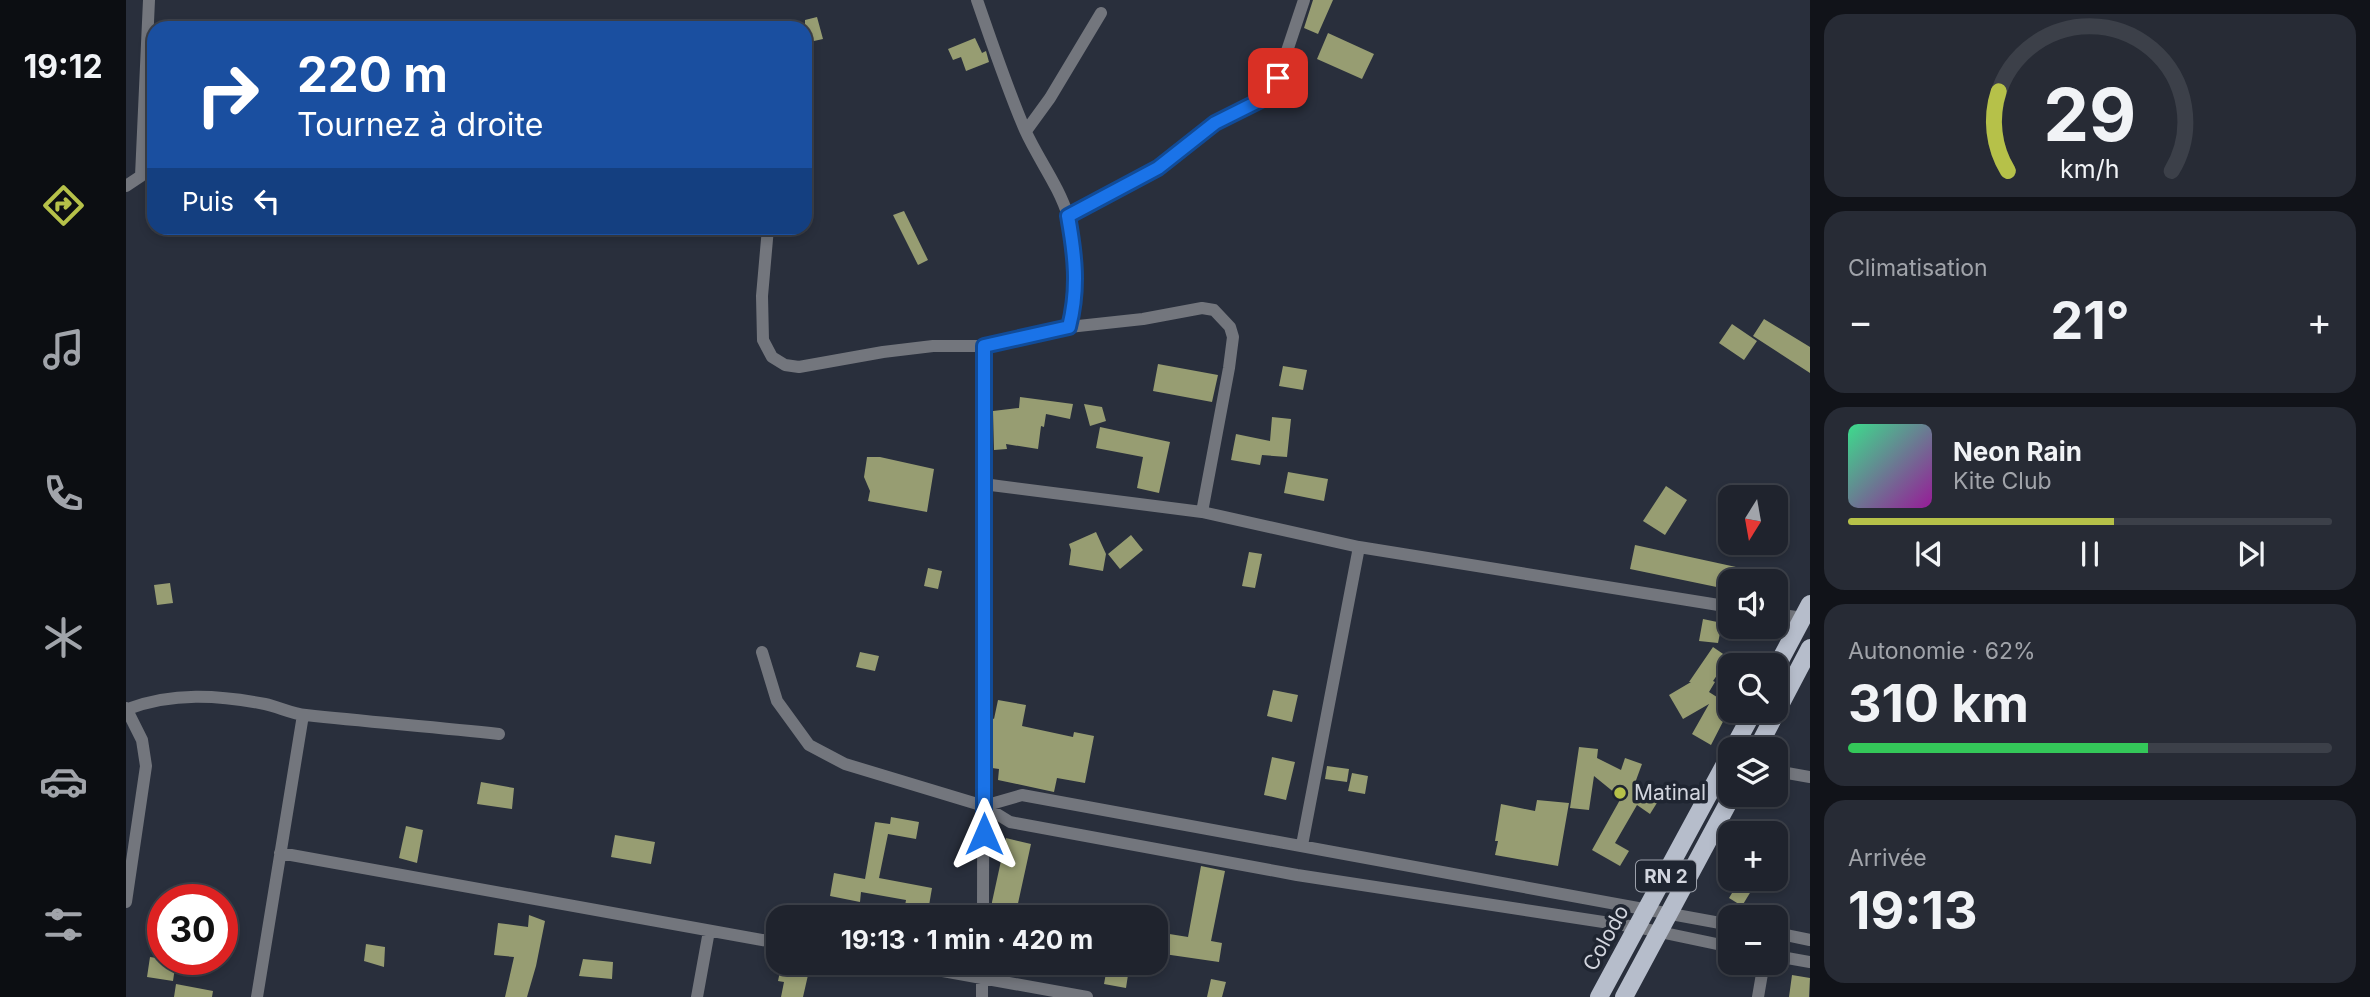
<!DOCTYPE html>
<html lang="fr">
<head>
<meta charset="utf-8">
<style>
  :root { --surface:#1f232d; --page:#272b35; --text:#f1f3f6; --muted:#a1a4aa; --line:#3c4049; --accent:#b6c149 }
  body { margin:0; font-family:Inter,sans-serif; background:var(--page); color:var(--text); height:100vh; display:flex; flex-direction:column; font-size:26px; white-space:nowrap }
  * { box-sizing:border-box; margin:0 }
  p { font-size:23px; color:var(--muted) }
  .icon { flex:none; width:38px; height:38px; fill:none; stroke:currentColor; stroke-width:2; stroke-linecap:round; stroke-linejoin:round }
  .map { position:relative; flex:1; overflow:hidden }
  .drawer { display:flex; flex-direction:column; gap:14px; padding:14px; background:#111319; width:560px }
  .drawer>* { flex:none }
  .hud { position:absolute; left:21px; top:21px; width:665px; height:214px; border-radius:21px; box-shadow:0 4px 10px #0003,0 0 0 2px var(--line); background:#1a4fa0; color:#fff; overflow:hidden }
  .needle { width:46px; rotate:191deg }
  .controls { position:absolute; left:1592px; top:485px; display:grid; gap:14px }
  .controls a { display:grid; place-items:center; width:70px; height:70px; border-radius:14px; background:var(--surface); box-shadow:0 4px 10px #0003,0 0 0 2px var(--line); font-size:35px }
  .speed { position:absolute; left:21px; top:884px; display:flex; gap:14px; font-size:35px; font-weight:700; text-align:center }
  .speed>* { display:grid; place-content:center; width:91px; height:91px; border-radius:50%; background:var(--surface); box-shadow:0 4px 10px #0003,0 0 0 2px var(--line); line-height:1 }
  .speed .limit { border:10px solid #d22; background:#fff; color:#111 }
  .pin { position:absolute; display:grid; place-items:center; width:60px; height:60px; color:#fff; margin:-30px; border-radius:14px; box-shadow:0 4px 10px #0006 }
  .me { position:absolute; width:77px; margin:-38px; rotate:0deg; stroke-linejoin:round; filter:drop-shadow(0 0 5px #0008) }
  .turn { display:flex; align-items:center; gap:24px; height:147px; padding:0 35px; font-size:32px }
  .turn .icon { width:91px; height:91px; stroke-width:2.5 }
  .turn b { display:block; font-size:49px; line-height:60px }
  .then { display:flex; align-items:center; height:66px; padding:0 35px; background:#0003; gap:14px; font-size:26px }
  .big { font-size:52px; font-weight:700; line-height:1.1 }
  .drawer .tile { flex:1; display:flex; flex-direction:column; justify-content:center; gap:10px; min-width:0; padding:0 24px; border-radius:21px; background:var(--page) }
  .drawer .dial { align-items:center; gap:0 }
  .dial svg { height:182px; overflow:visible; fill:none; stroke:var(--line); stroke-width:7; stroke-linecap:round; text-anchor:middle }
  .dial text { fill:var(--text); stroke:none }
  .song { display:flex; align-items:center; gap:21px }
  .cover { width:84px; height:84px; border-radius:10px; background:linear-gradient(135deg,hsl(150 70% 55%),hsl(300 70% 35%)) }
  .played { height:7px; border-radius:4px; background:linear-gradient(90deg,var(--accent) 55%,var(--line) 55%) }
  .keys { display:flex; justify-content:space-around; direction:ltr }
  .heat { display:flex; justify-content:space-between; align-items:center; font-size:38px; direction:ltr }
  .charge { height:10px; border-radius:5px; background:linear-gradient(90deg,#34c759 62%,var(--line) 0) }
  .trip { position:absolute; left:640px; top:905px; width:402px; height:70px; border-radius:21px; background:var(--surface); box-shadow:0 4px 10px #0003,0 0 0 2px var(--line); font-weight:700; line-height:70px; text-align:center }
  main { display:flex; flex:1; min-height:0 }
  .tab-bar { display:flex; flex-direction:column; width:126px; justify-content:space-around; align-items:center; background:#0c0e12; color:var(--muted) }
  .tab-bar .icon { width:49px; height:49px }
  .tab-bar .current { color:var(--accent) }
  .tab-bar b { font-size:32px; color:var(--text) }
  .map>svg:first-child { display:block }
  .building { fill:#979d72 }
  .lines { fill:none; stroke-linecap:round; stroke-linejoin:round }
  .street { stroke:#73767d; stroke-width:12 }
  .primary { stroke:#b6bdcb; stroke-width:18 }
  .route-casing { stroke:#114b97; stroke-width:18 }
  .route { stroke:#1a73e8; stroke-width:12 }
  .poi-dot { fill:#b6c149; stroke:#1f2531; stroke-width:2.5 }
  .labels { text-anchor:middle; stroke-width:7; stroke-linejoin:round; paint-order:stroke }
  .shield { fill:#1f2531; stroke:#9ca0aa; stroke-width:2 }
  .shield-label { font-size:19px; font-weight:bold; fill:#d2d5de }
  .poi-label { font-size:21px; fill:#d2d5de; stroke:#1f2531; text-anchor:start }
  .street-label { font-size:21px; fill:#d2d5de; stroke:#1f2531 }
</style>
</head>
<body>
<main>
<nav class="tab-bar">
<b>19:12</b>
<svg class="icon current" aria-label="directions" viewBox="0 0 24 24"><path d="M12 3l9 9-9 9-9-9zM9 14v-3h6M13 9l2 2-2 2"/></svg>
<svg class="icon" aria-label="music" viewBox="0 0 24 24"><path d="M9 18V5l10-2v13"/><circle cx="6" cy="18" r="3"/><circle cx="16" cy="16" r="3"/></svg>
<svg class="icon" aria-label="phone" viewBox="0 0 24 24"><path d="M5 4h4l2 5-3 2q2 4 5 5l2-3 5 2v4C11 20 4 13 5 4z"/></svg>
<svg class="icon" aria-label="climate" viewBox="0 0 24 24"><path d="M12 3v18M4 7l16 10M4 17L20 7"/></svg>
<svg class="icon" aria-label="car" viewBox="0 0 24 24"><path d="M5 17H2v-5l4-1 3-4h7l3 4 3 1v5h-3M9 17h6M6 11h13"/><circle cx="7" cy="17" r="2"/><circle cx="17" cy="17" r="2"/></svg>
<svg class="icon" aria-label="filters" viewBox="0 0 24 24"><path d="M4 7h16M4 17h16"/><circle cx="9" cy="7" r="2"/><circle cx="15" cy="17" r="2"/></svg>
</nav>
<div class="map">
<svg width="1684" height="997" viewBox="0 0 1684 997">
  <rect width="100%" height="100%" fill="#292f3c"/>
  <path class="building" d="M1187,0h20l-15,34 -14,-6z
    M691,17l6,22 -18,4v-23z
    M1202,33l46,21 -12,25 -45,-20z
    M849,38l7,15 4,-2 3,11 -23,9 -5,-14 -8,3 -5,-11z
    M778,211l24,49 -10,5 -25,-50z
    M1638,319l46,28v26l-57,-37z
    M1606,324l25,17 -13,19 -25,-17z
    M1032,364l60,11 -6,27 -59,-11z
    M1157,366l24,4 -4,20 -24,-4z
    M894,397l53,7 -3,15 -24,-5 -2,13 -3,-1 -3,23 -32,-5 1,5 -13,1 -1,-39 26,-3z
    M958,404l18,3 4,14 -16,5z
    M1146,417l19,2 -4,38 -25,-2 -2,10 -29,-5 5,-26 34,7z
    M974,427l70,15 -11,51 -22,-5 6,-31 -47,-9z
    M741,457h13l54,12 -7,43 -59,-11 2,-10 -6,-14z
    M1162,472l40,7 -4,22 -40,-8z
    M1540,486l21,14 -22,35 -22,-14z
    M970,532l10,22 -3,17 -34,-6 2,-15 -2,-6z
    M1005,535l12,15 -23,19 -12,-15z
    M1509,545l101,22 -3,14h-2v9l-101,-21z
    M1123,552l13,2 -7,34 -13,-2z
    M802,568l14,3 -4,18 -14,-3z
    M44,583l3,20 -16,2 -3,-20z
    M1577,619l19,4 -4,20 -19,-2z
    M1587,647l16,11 -16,23 2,1 -6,10 22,14 -20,39 -19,-11 17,-30 -26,15 -14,-24 22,-13h-2z
    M734,652l19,4 -4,15 -19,-4z
    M1147,690l25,5 -6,27 -25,-6z
    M872,700l28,5 -4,21 51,11 1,-5 20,4 -9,47 -28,-5 -3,14 -56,-12 1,-11 -7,-1v-50l2,1z
    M1453,747l19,2 -1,9 24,12 4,-12 17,6 -7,19 25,15 -10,16 -13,-9 -22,38 14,8 -9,15 -28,-16 29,-52 -27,-22 -5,34 -19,-2z
    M1146,757l23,5 -9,38 -22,-5z
    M1201,766l22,3 -2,13 -22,-3z
    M1226,773l16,3 -3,18 -17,-3z
    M355,782l33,6 -2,21 -35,-5z
    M1411,800l32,3 -11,63 -63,-11 3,-14h-3l6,-37 34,7z
    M765,817l28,5 -3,17 -28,-5 -9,44 53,10 -5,29h-24l3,-17 -45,-8 -1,10 -30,-6 4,-23 31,6 10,-57 15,2z
    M280,826l17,4 -6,33 -18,-5z
    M489,835l40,7 -4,22 -40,-7z
    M880,838l25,6 -16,73 -23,-3v-12z
    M1075,866l24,5 -14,70 11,2 -3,19 -62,-9v-21l31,5z
    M1615,878h18l-17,28 -13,-8z
    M403,915l16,6 -9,45 -9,31h-22l9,-40 -20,-2 4,-32 30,4z
    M240,944l19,3 -1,20 -20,-6z
    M24,957l26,4 -3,20 -26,-4z
    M457,959l30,3 -1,17 -33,-3z
    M656,962h29l-8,35h-22l3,-15 -6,-1z
    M955,962h49l-4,26 -22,-4 2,-11 -25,-4z
    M1666,975l18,3 -1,19h-20z
    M1085,979l15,3 -4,15h-15z
    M50,984l37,7 -1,6h-38z"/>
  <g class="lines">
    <path class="street" d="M851,0c15,43 30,88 48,130 13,29 34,56 43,86 11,33 10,77 1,111
      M900,131l24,-33 51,-85
      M0,186l15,-10 8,-176
      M942,216l90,-48 57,-45 52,-26 11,-19 26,-78
      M642,228l-6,68 1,44 9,17 13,8 14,2 84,-15 50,-6h51l85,-19 74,-8 59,-11 12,2 16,17 3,10 -4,31 -27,144
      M857,484l219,28 157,35 372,60
      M1650,614l27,4
      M636,652l15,49 32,44 36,19 139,42 26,16 287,53 339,52 95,20
      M0,708l16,32 4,26 -20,136
      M2,709c44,-17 91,-14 137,-5 14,3 27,10 41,11 64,7 129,12 193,19
      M1650,771l34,6
      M858,806l38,-11 709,130
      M1176,845l57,-298
      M154,853l499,90
      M857,917l1,-571
      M1650,933l34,7
      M1650,956l34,6
      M767,962l194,35
      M131,997l46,-282
      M571,997l12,-66
      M856,997v-35
      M1632,997l6,-35"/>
    <path class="primary" d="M1650,668l34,-64
      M1607,749l21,-39
      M1631,749l53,-101
      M1473,997l132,-244
      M1498,997l109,-203"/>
  </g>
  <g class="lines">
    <g class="route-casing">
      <path id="route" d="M858,834v-488l85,-19c10,-39 6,-72 -1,-111l90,-48 57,-45 52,-26 11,-19"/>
    </g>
    <use href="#route" class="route"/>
  </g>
  <circle class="poi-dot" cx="1494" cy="793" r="7"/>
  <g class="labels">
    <rect class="shield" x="1510" y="860.5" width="60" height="31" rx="5"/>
    <g class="shield-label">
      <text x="1540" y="883">RN 2</text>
    </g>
    <g class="poi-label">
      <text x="1508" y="800">Matinal</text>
    </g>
    <g class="street-label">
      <text transform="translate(1480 938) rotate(-61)" y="7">Colodo</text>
    </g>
  </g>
</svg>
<div class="controls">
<a><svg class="needle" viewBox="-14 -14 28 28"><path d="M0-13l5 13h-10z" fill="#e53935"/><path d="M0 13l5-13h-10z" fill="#a1a4aa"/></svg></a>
<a><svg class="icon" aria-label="sound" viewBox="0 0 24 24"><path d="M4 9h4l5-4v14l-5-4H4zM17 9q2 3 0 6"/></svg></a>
<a><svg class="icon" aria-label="search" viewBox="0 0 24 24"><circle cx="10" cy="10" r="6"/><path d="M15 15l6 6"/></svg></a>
<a><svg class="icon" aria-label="layers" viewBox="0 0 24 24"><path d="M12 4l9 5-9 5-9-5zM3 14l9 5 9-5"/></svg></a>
<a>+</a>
<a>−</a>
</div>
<div class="speed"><div class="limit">30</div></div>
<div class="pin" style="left:1152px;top:78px;background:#d93025"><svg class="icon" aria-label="arrive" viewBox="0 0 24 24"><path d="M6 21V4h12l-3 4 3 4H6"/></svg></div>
<svg class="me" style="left:858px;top:834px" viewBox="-20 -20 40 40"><path d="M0-17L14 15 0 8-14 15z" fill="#1a73e8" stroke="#fff" stroke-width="4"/></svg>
<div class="trip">19:13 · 1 min · 420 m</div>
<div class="hud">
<div class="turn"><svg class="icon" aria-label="right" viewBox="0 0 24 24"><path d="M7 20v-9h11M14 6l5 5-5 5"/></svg><div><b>220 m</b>Tournez à droite</div></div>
<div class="then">Puis<svg class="icon" aria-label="left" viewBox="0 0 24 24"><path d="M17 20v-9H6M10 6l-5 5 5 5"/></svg></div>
</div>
</div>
<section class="drawer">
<div class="tile dial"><svg viewBox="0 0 100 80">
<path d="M14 69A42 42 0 1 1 86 69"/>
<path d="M14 69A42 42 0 0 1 10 34" stroke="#b6c149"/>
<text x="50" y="56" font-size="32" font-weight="700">29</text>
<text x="50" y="72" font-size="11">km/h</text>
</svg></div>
<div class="tile"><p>Climatisation</p>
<div class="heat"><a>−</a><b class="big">21°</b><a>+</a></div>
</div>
<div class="tile">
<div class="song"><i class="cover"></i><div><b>Neon Rain</b><p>Kite Club</p></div></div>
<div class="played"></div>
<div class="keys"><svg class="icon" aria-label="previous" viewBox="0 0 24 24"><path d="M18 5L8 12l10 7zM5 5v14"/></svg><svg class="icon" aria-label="pause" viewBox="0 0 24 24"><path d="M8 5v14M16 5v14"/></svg><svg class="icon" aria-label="next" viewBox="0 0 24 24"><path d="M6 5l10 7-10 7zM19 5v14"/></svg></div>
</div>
<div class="tile"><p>Autonomie · 62%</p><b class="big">310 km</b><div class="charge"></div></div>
<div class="tile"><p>Arrivée</p><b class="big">19:13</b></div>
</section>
</main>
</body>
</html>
